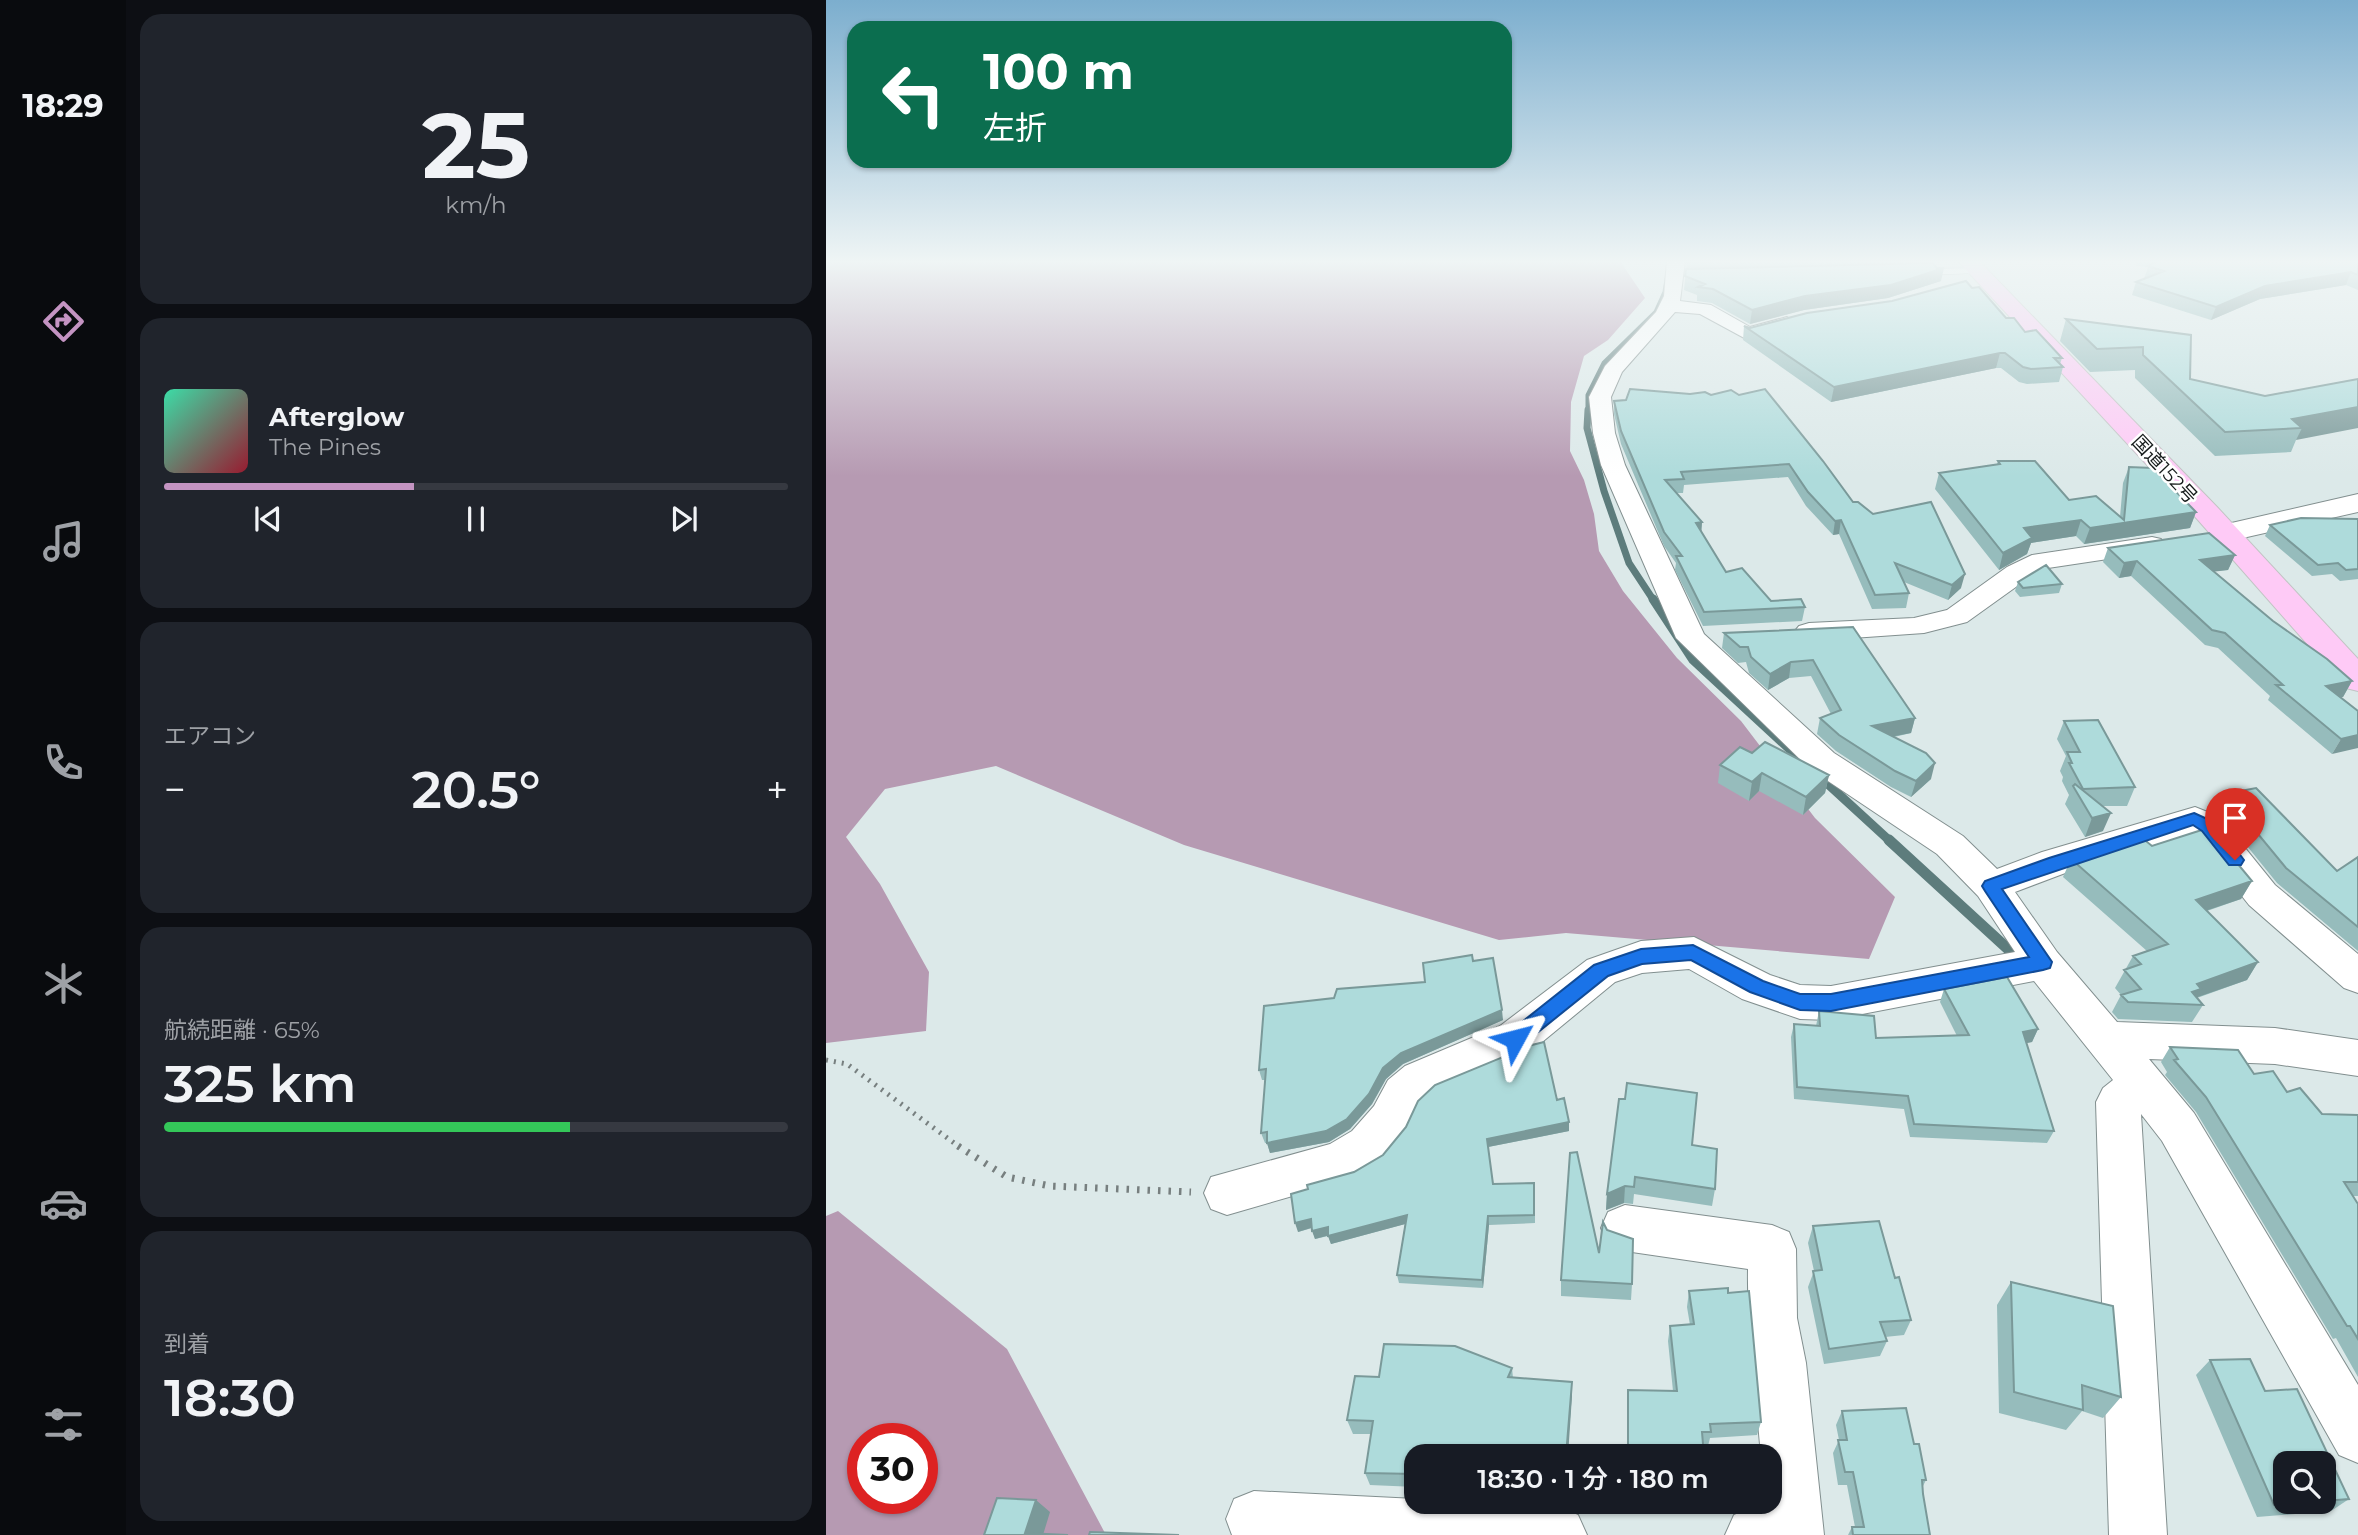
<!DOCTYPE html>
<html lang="ja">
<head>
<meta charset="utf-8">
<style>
  :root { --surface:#171b24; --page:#20242c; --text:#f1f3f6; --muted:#9ea1a6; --line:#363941; --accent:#c494c2 }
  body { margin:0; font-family:Montserrat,"Noto Sans JP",sans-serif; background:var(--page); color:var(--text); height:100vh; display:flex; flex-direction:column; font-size:26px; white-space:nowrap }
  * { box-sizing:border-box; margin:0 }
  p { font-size:23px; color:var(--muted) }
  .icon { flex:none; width:38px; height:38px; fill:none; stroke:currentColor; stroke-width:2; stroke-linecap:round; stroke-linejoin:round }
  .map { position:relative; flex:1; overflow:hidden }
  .panel { display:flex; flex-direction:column; gap:14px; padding:14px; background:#0d0f14; width:700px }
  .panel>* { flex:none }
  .hud { position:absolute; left:21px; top:21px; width:665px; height:147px; border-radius:21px; box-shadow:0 2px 5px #0004; background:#0b6e4f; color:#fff; overflow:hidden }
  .fabs { position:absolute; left:1447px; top:1451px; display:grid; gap:14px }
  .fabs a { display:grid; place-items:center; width:63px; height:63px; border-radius:14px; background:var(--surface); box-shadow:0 2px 5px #0004; font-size:35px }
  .speed { position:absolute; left:21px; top:1423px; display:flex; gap:14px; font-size:35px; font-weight:700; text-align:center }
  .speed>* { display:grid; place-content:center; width:91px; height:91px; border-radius:50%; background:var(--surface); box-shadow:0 2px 5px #0004; line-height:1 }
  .speed .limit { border:10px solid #d22; background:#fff; color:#111 }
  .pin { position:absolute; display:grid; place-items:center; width:60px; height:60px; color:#fff; margin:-72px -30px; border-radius:50% 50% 50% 0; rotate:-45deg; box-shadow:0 0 7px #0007 }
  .pin .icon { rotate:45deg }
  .me { position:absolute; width:77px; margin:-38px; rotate:52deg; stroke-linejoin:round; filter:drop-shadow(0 0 5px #0008) }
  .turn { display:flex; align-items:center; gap:24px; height:147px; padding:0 21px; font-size:32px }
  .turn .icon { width:91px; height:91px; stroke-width:2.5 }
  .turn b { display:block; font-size:49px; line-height:60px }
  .big { font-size:52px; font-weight:600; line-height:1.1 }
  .panel .card { flex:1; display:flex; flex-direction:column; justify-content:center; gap:10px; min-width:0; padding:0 24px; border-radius:21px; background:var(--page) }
  .panel .dial { align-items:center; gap:0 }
  .dial b { font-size:91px; line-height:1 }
  .song { display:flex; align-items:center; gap:21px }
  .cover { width:84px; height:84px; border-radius:10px; background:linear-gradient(135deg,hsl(160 70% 55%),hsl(350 70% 35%)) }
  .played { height:7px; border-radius:4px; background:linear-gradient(90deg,var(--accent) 40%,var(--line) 40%) }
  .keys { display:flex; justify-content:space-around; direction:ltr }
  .heat { display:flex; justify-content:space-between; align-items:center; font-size:38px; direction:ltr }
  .charge { height:10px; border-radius:5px; background:linear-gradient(90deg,#34c759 65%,var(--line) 0) }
  .trip { position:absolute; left:578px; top:1444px; width:378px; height:70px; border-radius:21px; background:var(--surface); box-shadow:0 2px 5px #0004; font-weight:600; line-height:70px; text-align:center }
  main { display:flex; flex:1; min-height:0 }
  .tabs { display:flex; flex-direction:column; width:126px; justify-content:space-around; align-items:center; background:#090b0e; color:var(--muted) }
  .tabs .icon { width:49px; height:49px }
  .tabs .current { color:var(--accent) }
  .tabs b { font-size:32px; color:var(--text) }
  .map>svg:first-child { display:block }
  .forest { fill:#b69ab2; fill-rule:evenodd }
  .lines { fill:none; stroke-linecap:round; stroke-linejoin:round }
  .stream-far3 { stroke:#5d7c7c; stroke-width:5 }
  .stream-far2 { stroke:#5d7c7c; stroke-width:7 }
  .stream-far1 { stroke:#5d7c7c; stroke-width:9 }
  .stream { stroke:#5d7c7c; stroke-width:11 }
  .service-casing { stroke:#828f8f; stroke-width:1 }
  .minor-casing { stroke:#828f8f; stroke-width:2 }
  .tertiary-casing { stroke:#828f8f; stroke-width:2 }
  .trunk-casing { stroke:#c2c4c4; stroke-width:2 }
  .path-far1 { stroke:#777f7f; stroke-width:5; stroke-dasharray:2 6; stroke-linecap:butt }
  .path { stroke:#777f7f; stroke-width:7; stroke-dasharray:2.5 8; stroke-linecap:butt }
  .service { fill:#fff; fill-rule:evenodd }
  .minor { fill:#fff; fill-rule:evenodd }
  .tertiary { fill:#fff; fill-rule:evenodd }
  .trunk { fill:#fecaf6; fill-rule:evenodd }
  .wall { fill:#96bcbc }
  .shaded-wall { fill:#7a9999 }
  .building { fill:#aedbdb; stroke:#7a9999; stroke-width:2 }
  .route { fill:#1a73e8; stroke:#114b97; stroke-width:2 }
  .labels { text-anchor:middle; stroke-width:5; stroke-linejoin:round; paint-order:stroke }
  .far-street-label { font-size:19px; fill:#161b1b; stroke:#fff }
</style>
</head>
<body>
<main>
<nav class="tabs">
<b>18:29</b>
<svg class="icon current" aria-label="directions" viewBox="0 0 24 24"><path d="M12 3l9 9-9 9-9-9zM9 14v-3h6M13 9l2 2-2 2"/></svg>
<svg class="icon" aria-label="music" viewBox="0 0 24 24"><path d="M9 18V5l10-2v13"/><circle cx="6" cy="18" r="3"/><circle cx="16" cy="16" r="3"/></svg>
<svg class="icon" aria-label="phone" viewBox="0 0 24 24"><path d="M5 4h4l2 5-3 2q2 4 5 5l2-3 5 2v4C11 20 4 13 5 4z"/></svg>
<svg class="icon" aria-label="climate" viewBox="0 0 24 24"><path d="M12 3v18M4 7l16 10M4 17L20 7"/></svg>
<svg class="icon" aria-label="car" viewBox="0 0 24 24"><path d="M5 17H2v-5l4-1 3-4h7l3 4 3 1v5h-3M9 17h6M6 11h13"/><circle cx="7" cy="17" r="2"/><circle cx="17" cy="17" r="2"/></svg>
<svg class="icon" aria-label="filters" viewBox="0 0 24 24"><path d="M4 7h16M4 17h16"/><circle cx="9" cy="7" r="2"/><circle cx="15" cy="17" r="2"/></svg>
</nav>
<section class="panel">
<div class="card dial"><b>25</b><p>km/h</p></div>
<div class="card">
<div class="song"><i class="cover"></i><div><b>Afterglow</b><p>The Pines</p></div></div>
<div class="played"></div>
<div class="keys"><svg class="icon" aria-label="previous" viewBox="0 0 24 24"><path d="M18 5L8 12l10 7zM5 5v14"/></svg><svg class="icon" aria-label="pause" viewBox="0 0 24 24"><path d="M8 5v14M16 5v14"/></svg><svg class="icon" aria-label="next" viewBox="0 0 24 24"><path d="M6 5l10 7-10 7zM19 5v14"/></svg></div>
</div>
<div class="card"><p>エアコン</p>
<div class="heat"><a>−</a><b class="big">20.5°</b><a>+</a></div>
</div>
<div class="card"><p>航続距離 · 65%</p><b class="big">325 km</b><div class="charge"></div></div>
<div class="card"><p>到着</p><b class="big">18:30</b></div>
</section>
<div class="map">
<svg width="1532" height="1535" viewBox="0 0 1532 1535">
  <rect width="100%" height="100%" fill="#dce9e9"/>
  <path class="forest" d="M0,261h794l25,37 -37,42 -24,16 -13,46 -1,49 14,29 10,34 5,37 24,40 54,67 64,63 74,97 80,79 -26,62 -303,-26 -67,7 -315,-95 -188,-79 -111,23 -39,48 34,47 49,88 -3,59 -100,12z
    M12,1211l169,138 99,186h-280v-319zM37,1438h59v60h-59z"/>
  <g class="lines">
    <path class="stream-far3" d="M762,411v-16l16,-32 52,-51 9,-20 5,-31"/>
    <path class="stream-far2" d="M762,410l-1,18 17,63 25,72 25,38"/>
    <path class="stream-far1" d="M827,599l40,61 104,96
      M993,776l72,66"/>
    <path class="stream" d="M1063,840l120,110"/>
    <g class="service-casing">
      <path id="service" d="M1152,268l5,3 -2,2 -59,2 -5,-3 5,-3z"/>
    </g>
    <g class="minor-casing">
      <path id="minor" d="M841,261h18l-5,40 31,4 39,22 37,-10 10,6 -3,4 -46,13 -48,-26 -25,-2 -53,60 -11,25 4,36 10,32 79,169 130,119 129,83 34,33 45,-17 153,-45 25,10 55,68 83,69v39l-14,-5 -95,-83 -57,-72 -124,39 -53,20 42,60 60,70 158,6 83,12v36l-83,-12 -126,-5 45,54 164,272v78l-19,-8 -177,-314 -21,-27 26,421h-58l-13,-433 7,-14 10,-8 -79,-99 -203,39 -31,-1 -58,-20 -53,-30 -47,4 -27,9 -85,70 -95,40 -17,16 -12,26 -22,27 -29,17 -128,37 -16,-6 -7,-16 7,-16 119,-33 22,-13 22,-25 14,-26 17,-14 95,-40 87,-66 54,-19 53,-4 76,38 30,10 31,1 184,-34 -37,-56 -41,-42 -127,-85 -134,-131 -75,-173 -8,-32 -4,-36 16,-31 51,-54 8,-16z
        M1326,537l9,2 4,6 -4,6 -113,17 -21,11 -60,43 -43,11 -115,8 -10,-3 -5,-6 5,-6 10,-3 105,-5 33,-8 60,-43 25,-12z
        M799,1205l147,20 17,7 7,17 1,69 9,45 18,172h-99l9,-20 20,-9h10v-4h5v-46h-8c-5,-62 -14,-124 -13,-187l-123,-18 -17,-7 -7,-16 7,-16z
        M428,1491l162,8v3l142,4 20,9 9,20h-355l-6,-16 8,-20z"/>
    </g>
    <g class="tertiary-casing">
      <path id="tertiary" d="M1532,494v18l-133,30 -11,-3 -4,-6 4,-6z"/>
    </g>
    <g class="trunk-casing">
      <path id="trunk" d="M1132,261h21l239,247 140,151v32l-12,-3 -148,-168z"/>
    </g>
    <path class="path-far1" d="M0,1060l21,4 114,84"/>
    <path class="path" d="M132,1146l49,31 43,9 141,6"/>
    <use href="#service" class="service"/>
    <use href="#minor" class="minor"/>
    <use href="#tertiary" class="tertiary"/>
    <use href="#trunk" class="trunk"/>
  </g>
  <path class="wall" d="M861,261h235v3l19,17 -53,17 -84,12 -54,14 -38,-21 -15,-2v-6l-13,-5z
    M1309,261h223v29l-12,-5 -86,14 -49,21 -79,-25 4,-13 8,-3 4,-12 -12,-1z
    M1146,288l34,30 56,40 -2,6 3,3 -4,15 -32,2 -8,-2 -18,-14h-5l-165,34 -88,-62 1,-14 6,2z
    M1240,319l125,16 -1,44 75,17 93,-17 -62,61 -5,12 -76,4 -80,-78v-8l-45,2 -30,-31z
    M864,394l163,108 108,86 -13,12 -44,-18 5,11 -3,15 -34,1 -33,-75 -6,1 -27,-29 -18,-29 -104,8 -1,8h-6l25,29 -1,10 25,40 45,29 34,6 -3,14 -99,5 -28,-56 1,-7 -12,-17 -43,-102 -7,-30v-13z
    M1172,461l71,39 51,17 3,-34 6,-16 67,45 -6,16 -106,16 -8,-8 -45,7 -4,11 -28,16 -64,-81 4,-16 58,-9z
    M1532,519v60l-18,2 -8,-7 -20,2 -47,-40 5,-11z
    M1282,548l127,7 -7,15 -14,1 59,50 79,60 -9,16h-3l18,14 -26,43 -64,-54 2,-4 -52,-48 -13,-3 -74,-69 -12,2 -16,-16z
    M1192,582l44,2 -3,9 -39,4 -5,-6z
    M1027,627l62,91 -4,15 -17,4 37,42 -20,18 -20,-10 -55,-36 -19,-17 3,-16 11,-4 -20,-38 -22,2 -21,12 -19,-17 -3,-11 -8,1 -16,-15 2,-15z
    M1238,721l71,66 -8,19h-24v25l-18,6 -20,-33 4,-9 -7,-14 1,-4 -3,-6 6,-15 -9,-17z
    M894,765l109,10 -4,18 -22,22 -44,-24 -10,10 -31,-18z
    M1399,794l112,77 21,-14v94l-81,-68 -60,-74z
    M1326,846l100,35 -11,18 -34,12 51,51 -11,18 -50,18 6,7 -11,17 -74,-3 -6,-7 9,-17 -6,-7 18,-32 14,-5 -84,-74 8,-18z
    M647,961l30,59 -100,44 -17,15 -14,25 -22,25 -21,13 -59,11 -3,-10h-2l-4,-10 4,-53h-3l-3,-10 75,-72 91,-16z
    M1118,989l94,40 -6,13 -6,1 28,88 -7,12 -137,-6 -6,-28 -110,-10 -3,-62 3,-13 22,2 3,-15 57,27 81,-2 -17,-34z
    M1344,1047l84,27 33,18 35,22 36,1v81h-5l5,8v173l-22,-39 -3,1 -137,-227 -31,-37 2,-3 -6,-10z
    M731,1100l12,31 -81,16 5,37 42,7v32l-46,2 -6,63 -84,-5 -2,-8 8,-51 -74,20 -3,-8 -13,3 -3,-11 -14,4 10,-43 46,-17 29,-17 23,-28z
    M866,1145l23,44 -3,17 -78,-12 -1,10 -9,-1 -18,7 1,-16z
    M987,1226l82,52 16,42 -7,15 -19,2 2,4 -7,15 -56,8 -16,-77 6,-16 -6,-28z
    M773,1253l33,31 -1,16 -70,-4v-16z
    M1185,1282l110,115 -18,21 -21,-7 -16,19 -67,-17 -2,-108z
    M863,1291l72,131 -4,13 -47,3 -2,8 -5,-1 1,11h-77l1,-66 45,1 -5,-50 2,-15 20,-1 -3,-18z
    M1384,1360l55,31 84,108 -18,12 -74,6 -61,-142z
    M686,1368l1,10 59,4v14l-156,60v31l-46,-2 -5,-12 6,-39h-18l-6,-14 32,-43z
    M1016,1411l72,33 12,36 -3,6v8l7,41h-82l4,-8h3l-8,-42h-9l-5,-32 6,-13 -3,-15z"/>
  <path class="shaded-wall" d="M1118,268l-3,13 -53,17 -84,12 -54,14 2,-14 53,-14z
    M1525,272l-5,13 -86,14 -49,21 5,-13 49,-21z
    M1174,353l-4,15 -165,34 3,-15z
    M1532,407v21l-62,12 6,-12 -10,-9z
    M1370,512l-6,16 -106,16 6,-16z
    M1015,520l-2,14 -6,1 2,-14z
    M1255,520l-5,16 -45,7 -4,11 -28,16 4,-17 21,-25z
    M876,522l-1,14 -5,-13z
    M1409,555l-7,15 -34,4 6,-14z
    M1311,561l-6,15 -12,2 5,-15z
    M1139,574l-4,14 -13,12 4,-15z
    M965,662l-2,16 -21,12 2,-16z
    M1526,681l-9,16 -26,4 9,-15z
    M1089,718l-4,15 -42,8 3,-15z
    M1532,735v13l-26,6 9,-15z
    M1109,763l-4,16 -20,18 5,-16z
    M936,773l-3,18 -10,10 3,-19z
    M1003,775l-4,18 -22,22 3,-18z
    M1285,813l-8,18 -18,6 7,-19z
    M1426,881l-11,18 -54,18 9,-17z
    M1432,962l-11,18 -52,18 -11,6 13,-20z
    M676,1010l1,10 -100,44 -17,15 -14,25 -22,25 -21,13 -59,11 -3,-10 116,-75 18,-15z
    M1212,1029l-6,13 -15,3 6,-13z
    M743,1122v9l-81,16 -1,-8z
    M799,1186l-1,17 -18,7 1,-16z
    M581,1215l2,8 -78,21 -3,-8z
    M662,1216l1,9 -6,63 -1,-8z
    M485,1219l3,8 -16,5 -3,-9z
    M502,1227l2,8 -15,4 -3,-8z
    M746,1382v14l-4,60h-2z
    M210,1500l14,12 -7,23 -18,-2z"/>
  <path class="building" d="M861,261h45l-45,1z
    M1332,261h200v14l-7,-3 -86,14 -49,21 -80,-25 28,-11 -16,-5z
    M1107,263l4,5h7l-53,17 -86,11 -53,14 -39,-21 -15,-2 7,-3 -20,-8 1,-7z
    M1140,281l6,7 7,-1 27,31h8l11,14 11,-2 26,28h-8l9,9 -32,2 -8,-2 -18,-14h-5l-166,34 -90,-61 6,2 57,-15 85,-12z
    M1240,319l125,16 -1,44 75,17 93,-17v28l-66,12 10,9 -77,4 -82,-77v-8l-46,2z
    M804,389l60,5 15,-2 6,3 20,-5 8,5 26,-6 58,72 30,41h5l15,12 58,-12 34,72 -13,11 -57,-22 14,30 -34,2 -34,-75 -6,1 -27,-29 -19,-28 -108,8 3,7 -19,1 37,42 -6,1 30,49 16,-4 29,33 30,-2 4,8 -101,5 -28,-56h6l-18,-24 -43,-101 -7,-30 12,-1z
    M1172,461h37l34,39 27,-4 28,24 5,-53 24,1 43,44 -106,16 -9,-8 -57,8 8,10 -29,15 -64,-80 61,-9z
    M1475,518l57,1v50l-12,1 -8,-7 -20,2 -48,-40z
    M1383,533l26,22 -35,5 73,61 54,38 25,22 -26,5 32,25v24l-17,4 -65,-54h7l-58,-52 -13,-3 -75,-69 -13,2 -16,-15z
    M1220,565l16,19 -39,4 -5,-6z
    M1027,627l62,91 -43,8 54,27 9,10 -19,18 -21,-10 -56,-36 -19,-17 21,-8 -28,-50 -22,2 -21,12 -19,-17 -3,-10h-8l-16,-14z
    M1272,720l37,67 -52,2 -14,-26h3l-5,-11h13l-16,-31z
    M939,742l64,33 -23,22 -44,-24 -10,9 -32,-17 20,-18 12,6z
    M1249,784l36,29 -19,5 -19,-32z
    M1430,788l81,83 21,-14v70l-72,-59 -61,-74z
    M1382,828l44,53 -56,19 62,62 -61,22 4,5 -9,3 11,13 -75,-3 -7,-7 20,-6 -17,-19 17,-6 -8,-8 35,-12 -97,-85 70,-22 11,9z
    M646,955l1,6 20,-3 9,52 -101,43 -18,15 -14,26 -22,25 -21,12 -59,12v-11l-6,1 5,-64 -7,1 5,-64 70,-8 3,-9 88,-7 -2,-19z
    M1181,977l31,52 -15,3 31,99 -140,-7 -6,-28 -111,-9 -3,-63 26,2 -1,-15 55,5 2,22 93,-3 -25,-46z
    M718,1042l13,58 7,-2 5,24 -82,17 6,45 41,-1v32l-46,1 -6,64 -85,-5 10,-60 -79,21v-9l-16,4 -1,-12 -16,4 -4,-29 17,-5 -1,-4 47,-13 29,-17 23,-28 12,-26 17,-16 97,-40z
    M1344,1047l68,3 16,24 19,-3 14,21 13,-4 22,26 36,1v67h-14l14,22v135l-8,-13h-3l-141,-229 -32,-37 4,-1z
    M801,1083l70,10 -5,52 25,4 -2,40 -80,-12 -1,10 -9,-1 -18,8 12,-95h6z
    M751,1152l22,101 4,-31 4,8 26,9 -1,45 -71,-4 9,-127z
    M1053,1221l16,57 4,-1 12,43 -31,2 7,19 -58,8 -16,-78 9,-1 -9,-44z
    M1185,1282l102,24 8,91 -39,-12 1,25 -69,-18z
    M902,1288v5l21,-2 12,131 -51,2 1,8h-9l2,24h-76v-66l49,1 -7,-65 24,-2 -5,-33z
    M558,1344l71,2 57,22 -4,9 64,5 -6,74h-150v18l-51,-1 8,-52 -26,-1 8,-44 24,1z
    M1424,1359l15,32 32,-2 52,110 -25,2v-38h-38v39h32l-44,3 -64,-145z
    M1080,1408l8,36h5l7,36h-4l1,14 7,41h-77l-1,-8h12l-11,-55h-8l-7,-32h9l-5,-29z
    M171,1498l39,2 -11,33 43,2h-84z
    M264,1532l89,3h-90z"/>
  <linearGradient id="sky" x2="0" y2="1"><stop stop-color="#7caece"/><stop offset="0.55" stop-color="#eff5f5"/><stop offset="1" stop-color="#eff5f5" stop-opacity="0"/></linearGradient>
  <rect width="1532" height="476" fill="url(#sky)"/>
  <path class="route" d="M1368,813l20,9 27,34 3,4 -3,5h-12l-27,-34 -9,-6 -191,64 50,73 -2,6 -7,2 -212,41 -31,-1 -50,-18 -59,-32 -49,4 -34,12 -86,69 -7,3 -7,-3 -3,-6 3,-6 86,-68 47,-16 52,-4 70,36 37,13h31l198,-37 -44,-66 -3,-5 3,-5 64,-23z"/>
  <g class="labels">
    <g class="far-street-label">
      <text transform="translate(1339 469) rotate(47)" y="7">国道152号</text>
    </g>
  </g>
</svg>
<div class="fabs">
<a><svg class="icon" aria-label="search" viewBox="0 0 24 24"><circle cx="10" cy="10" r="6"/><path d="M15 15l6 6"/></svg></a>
</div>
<div class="speed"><div class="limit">30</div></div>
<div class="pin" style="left:1409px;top:860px;background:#d93025"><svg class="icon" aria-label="arrive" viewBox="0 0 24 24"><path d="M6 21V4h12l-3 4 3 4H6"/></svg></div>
<svg class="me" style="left:689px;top:1039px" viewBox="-20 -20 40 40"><path d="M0-17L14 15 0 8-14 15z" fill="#1a73e8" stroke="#fff" stroke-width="4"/></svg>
<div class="trip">18:30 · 1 分 · 180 m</div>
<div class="hud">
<div class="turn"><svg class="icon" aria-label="left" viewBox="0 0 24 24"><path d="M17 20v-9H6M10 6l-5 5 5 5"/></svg><div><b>100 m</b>左折</div></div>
</div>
</div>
</main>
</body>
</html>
